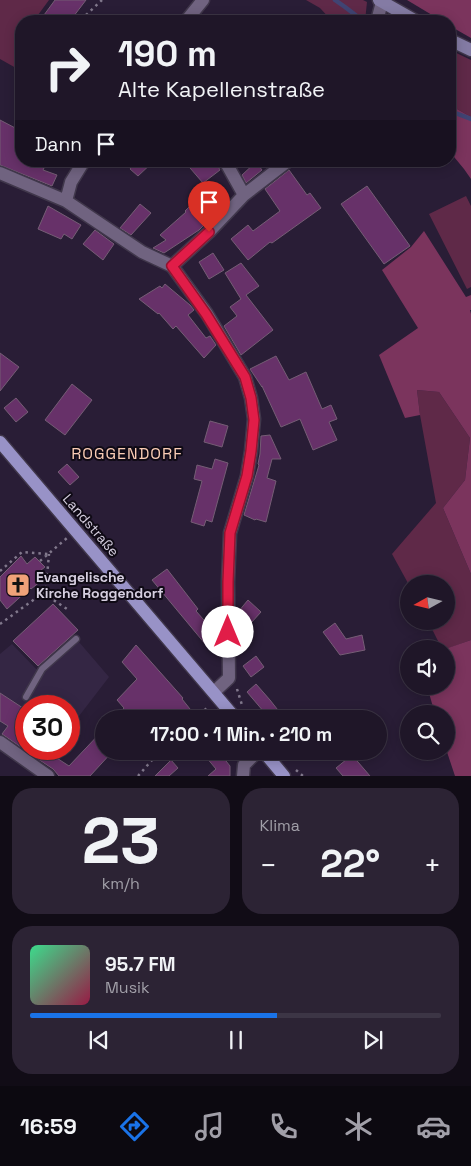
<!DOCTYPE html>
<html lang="de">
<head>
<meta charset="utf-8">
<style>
  :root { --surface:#1f1628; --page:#2c2334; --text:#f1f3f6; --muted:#a19fa8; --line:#3c3545; --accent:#1a73e8 }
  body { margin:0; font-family:"Space Grotesk",sans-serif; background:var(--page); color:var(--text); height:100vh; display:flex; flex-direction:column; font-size:19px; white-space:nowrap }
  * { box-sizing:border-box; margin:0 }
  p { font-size:16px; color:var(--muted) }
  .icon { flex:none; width:28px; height:28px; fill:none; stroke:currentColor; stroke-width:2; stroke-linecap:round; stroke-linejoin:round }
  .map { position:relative; height:776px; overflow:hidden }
  .sheet { display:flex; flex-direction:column; gap:12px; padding:12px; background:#110c16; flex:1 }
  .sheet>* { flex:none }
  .top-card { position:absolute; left:15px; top:15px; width:441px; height:152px; border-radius:20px; box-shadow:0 2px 12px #0003,0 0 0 1px var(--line); background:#1f1628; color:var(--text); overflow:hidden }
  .needle { width:32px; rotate:262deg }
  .tools { position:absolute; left:400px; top:575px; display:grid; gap:10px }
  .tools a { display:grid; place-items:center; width:55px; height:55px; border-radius:50%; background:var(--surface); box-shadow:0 2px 12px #0003,0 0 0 1px var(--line); font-size:25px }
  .speed { position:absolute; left:15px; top:695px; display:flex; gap:10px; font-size:25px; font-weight:700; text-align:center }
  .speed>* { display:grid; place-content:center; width:65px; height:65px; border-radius:50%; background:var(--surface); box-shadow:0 2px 12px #0003,0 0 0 1px var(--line); line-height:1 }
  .speed .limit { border:8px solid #d22; background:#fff; color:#111 }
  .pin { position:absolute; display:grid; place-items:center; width:42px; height:42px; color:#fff; margin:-51px -21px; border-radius:50% 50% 50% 0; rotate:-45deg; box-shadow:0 0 5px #0007 }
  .pin .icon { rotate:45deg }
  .me { position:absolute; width:55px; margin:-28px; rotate:0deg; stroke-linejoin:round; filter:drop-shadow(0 0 4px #0008) }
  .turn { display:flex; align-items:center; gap:18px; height:105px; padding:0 20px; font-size:22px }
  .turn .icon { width:65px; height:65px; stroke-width:2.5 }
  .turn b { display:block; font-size:35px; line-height:42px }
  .then { display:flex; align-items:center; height:48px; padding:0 20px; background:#0003; gap:10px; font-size:19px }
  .big { font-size:38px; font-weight:700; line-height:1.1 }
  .sheet .widget { flex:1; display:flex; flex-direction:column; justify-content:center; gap:8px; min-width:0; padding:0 18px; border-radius:20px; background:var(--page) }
  .sheet .dial { align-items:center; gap:0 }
  .dial b { font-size:65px; line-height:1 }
  .song { display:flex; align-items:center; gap:15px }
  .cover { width:60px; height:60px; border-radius:8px; background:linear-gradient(135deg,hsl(150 70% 55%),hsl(340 70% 35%)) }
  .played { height:5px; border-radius:2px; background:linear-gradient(90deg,var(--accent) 60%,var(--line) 60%) }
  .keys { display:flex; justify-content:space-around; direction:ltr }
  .heat { display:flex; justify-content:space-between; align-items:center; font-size:28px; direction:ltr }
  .sheet .tiles { flex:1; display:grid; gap:12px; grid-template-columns:1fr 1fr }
  .widget:last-child { grid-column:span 2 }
  .trip { position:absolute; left:95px; top:710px; width:292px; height:50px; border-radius:25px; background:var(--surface); box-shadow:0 2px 12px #0003,0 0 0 1px var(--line); font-weight:700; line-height:50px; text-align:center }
  .tab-bar { display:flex; height:80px; justify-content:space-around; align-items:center; background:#0c0910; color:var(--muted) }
  .tab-bar .icon { width:35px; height:35px }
  .tab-bar .on { color:var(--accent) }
  .tab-bar b { font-size:22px; color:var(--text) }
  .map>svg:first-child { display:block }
  .built { fill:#342644 }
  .green { fill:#5f2948 }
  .forest { fill:#7b345d }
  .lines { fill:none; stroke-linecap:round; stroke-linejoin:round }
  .stream { stroke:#404473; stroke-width:4.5 }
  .building { fill:#673169; stroke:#755d75 }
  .service-casing { stroke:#40374b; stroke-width:9 }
  .minor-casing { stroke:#40374b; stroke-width:15 }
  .secondary-casing { stroke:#40374b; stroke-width:15 }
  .primary-casing { stroke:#40374b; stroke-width:15 }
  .path { stroke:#81788c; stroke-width:2.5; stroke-dasharray:2.5 4; stroke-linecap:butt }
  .service { stroke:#706380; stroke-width:6 }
  .minor { stroke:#706380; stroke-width:12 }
  .secondary { stroke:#847ba4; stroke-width:12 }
  .primary { stroke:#9892c7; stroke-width:12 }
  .route-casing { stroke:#92132f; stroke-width:12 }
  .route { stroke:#e11d48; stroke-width:9 }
  .labels { text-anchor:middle; stroke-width:4; stroke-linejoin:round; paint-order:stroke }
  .street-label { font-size:14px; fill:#d5cedf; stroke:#0f0a15 }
  .poi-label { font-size:14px; font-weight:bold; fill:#d5cedf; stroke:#0f0a15; text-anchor:start }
  .quarter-label { font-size:16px; letter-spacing:1px; fill:#faccb5; stroke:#0f0a15 }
</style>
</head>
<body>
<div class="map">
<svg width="471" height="776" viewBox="0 0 471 776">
  <rect width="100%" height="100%" fill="#291d36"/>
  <path class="built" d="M73,635l36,42 -40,52v-23h-43v43h27l-11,14 -42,-29v-80l12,-10 25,26z"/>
  <path class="green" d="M0,0h49l-11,15 6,6h-23v41l-5,6 -16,-9z
    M306,0h57l4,2 -2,19h-33l-12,-13z
    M450,50l21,10v57l-21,-12z
    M466,196l5,10v81l-4,2 -38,-75z
    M417,390l22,2 31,46 -5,42 -22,28 28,66v66l-25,9h-4l-14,-28h18v-37h-37v1l-17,-31 44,-51 -16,-88z"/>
  <path class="forest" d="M407,0h64v38l-21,-12v-5h-8z
    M450,105l21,12v62l-7,-10 -14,-17z
    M424,231l42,66 5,-2v15h-1l1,4v260l-28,-66 22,-28 5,-42 -31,-46 -22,-2 3,25 -15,3 -26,-63 39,-27 -36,-58 29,-23z
    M471,640v136h-16l-9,-27v-35h-11l-8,-28h19l-1,-37z"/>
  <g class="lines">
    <path class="stream" d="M335,0l10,7 17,13
      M450,111l21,8"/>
  </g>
  <path class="building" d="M55,0h31l-16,21h-18l-8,-6z
    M0,120l21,11v30h9l14,7 -1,2 14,5 -5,11 -52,-21z
    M137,161h17l-16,15 -8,-7z
    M184,161h31l5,9 -17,13z
    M256,162l6,8 -16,13 -4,-8z
    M289,170l18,25 3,-2 11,15 -49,35 -2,-1 -22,18 -17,-21 17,-14 5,6 27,-20 -15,-22z
    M367,186l43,60 -26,18 -43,-60z
    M193,203l15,18 -9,9 -35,23 -11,-5 13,-8 -6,-5 26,-23 -1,-1z
    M140,204l11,9 -20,22 -11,-7z
    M48,206l33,19 -9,14 -8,-5 -3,5 -23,-10z
    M95,230l19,14 -11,16 -20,-16z
    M213,253l11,17 -15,9 -10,-17z
    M241,263l18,23 -13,9 27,35 -32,25 -17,-29 13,-10 -7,-9 11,-8 -16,-26z
    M165,284l25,21 4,5 -6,5 18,23 4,-2 6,9 -12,13 -28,-32 -3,3 -14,-16 -1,1 -19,-15 21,-13 2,2z
    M0,353l19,14 -19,24z
    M276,356l13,24 17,-8 16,37 9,-4 6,14 -8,3 8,18 -24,10 -13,-31 -19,8 -19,-41v1l-12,-18z
    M72,384l20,16 -27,35 -20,-15z
    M16,398l12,14 -12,10 -12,-14z
    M210,421l18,5 -6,21 -18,-5z
    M270,435l11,24h-9l-5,19 9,3 -10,41 -10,-3 -1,1 -11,-5 15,-50 -1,-1 2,-10 1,-18z
    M215,459l13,4 -16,59 -6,-2 -2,6 -13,-4 11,-41 -8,-2 3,-14 15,4z
    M67,464l12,13 -9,8 -12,-13z
    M21,556l6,8 8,-7 10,10 -9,7 5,7 -10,8 -1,-1 -23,21 -7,-9v-23z
    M167,569l31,40 -2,2 21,24 -11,10 -54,-65z
    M248,600l13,12 -10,11 -13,-11z
    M53,604l25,26 -40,36 -25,-25z
    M335,623l11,16 16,-4 3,15 -25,5 -17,-23z
    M136,645l47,53 -1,1 16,20h-84l10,-11 -7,-8 20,-21 -15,-17z
    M256,656l8,11 -13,10 -8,-11z
    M256,684l14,16 15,19h-15l-23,-27z
    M0,693l26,17v39h17l26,17 35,-37v22h9l-23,25h-31l-6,-7 -9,-6 -42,-29 6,-8 -8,-5z
    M201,751h36l-11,10 4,5v10h-22l8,-7z
    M352,755l18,21h-27l-7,-8z
    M171,760l7,8 -9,8h-14z"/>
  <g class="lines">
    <g class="service-casing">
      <path id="service" d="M26,697l16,-28 34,-30"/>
    </g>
    <g class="minor-casing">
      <path id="minor" d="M186,21l17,-21
        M377,21l5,-19
        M84,161l-13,21 -5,19 76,51 30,14 35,48 38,63 6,21 3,21 -3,32 -4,25 -17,57 -2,49 1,96 -15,14
        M225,161l19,34
        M0,173l66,28
        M172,266l37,-34 35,-37 44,-34
        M0,742l48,34
        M243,776l1,-11 14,-14"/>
    </g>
    <g class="secondary-casing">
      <path id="secondary" d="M379,0l37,21
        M450,40l21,10"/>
    </g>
    <g class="primary-casing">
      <path id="primary" d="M0,442l236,277
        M263,751l21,25"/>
    </g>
    <path class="path" d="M86,15l16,-15
      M429,17l7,4
      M40,561l27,-23
      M0,571l22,-19 27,2
      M43,593l27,18
      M0,624l43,-31 3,-5 3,-34
      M237,689l5,16
      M195,719l14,-13
      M296,770l7,6
      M138,776l22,-25"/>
    <use href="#service" class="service"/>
    <use href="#minor" class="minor"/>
    <use href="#secondary" class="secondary"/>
    <use href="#primary" class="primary"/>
  </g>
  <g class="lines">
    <g class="route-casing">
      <path id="route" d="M209,232l-37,34 34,48 39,63 6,21 3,22 -3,31 -4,25 -17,57 -2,49v50"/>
    </g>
    <use href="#route" class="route"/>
  </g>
  <defs>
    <g id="church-square" transform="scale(1.25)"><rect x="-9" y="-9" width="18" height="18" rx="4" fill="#f0a279" stroke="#0f0a15"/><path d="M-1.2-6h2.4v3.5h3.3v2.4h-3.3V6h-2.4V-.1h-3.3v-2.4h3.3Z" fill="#111"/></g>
  </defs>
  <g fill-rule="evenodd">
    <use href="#church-square" x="18" y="585"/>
  </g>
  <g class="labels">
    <g class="street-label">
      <text transform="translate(91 525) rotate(49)" y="5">Landstraße</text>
    </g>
    <g class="poi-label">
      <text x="36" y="582">Evangelische<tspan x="36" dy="16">Kirche Roggendorf</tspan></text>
    </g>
    <g class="quarter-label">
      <text x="127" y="459">ROGGENDORF</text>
    </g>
  </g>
</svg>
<div class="tools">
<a><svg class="needle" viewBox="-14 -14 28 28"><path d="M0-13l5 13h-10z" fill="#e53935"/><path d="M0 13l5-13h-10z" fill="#a19fa8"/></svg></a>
<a><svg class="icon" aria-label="sound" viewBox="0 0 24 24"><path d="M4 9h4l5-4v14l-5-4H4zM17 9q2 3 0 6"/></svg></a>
<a><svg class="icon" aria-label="search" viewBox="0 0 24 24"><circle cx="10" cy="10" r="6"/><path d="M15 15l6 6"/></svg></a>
</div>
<div class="speed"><div class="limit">30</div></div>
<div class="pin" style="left:209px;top:232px;background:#d93025"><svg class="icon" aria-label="arrive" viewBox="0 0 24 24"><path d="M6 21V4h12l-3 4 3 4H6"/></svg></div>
<svg class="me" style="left:228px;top:632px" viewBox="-20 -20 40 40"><circle r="19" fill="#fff"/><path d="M0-13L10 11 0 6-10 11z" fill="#e11d48"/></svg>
<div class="trip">17:00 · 1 Min. · 210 m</div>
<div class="top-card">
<div class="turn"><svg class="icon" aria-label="right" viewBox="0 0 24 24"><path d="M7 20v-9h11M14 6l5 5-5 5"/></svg><div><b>190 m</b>Alte Kapellenstraße</div></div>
<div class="then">Dann<svg class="icon" aria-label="arrive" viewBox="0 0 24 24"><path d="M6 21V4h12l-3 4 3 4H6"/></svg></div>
</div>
</div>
<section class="sheet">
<div class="tiles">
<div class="widget dial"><b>23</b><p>km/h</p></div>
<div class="widget"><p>Klima</p>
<div class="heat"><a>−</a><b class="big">22°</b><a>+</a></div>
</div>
<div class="widget">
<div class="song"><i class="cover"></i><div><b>95.7 FM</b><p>Musik</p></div></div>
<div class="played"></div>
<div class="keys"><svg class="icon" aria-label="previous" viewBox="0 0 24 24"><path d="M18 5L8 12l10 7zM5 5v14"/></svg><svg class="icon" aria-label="pause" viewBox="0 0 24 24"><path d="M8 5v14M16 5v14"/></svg><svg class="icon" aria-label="next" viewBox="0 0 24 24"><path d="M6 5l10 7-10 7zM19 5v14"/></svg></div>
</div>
</div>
</section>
<nav class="tab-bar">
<b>16:59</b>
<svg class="icon on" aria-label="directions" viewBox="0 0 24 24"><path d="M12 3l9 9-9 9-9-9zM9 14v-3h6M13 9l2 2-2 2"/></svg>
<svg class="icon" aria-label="music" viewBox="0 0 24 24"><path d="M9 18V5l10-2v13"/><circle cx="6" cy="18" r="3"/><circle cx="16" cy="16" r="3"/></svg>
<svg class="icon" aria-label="phone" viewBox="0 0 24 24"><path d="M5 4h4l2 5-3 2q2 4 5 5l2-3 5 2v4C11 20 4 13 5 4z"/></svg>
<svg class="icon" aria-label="climate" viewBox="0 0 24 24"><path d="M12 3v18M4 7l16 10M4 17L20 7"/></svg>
<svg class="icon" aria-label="car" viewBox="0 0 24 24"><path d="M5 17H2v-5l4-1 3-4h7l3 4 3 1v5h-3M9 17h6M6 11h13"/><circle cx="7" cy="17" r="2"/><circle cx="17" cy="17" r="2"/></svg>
</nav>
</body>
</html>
